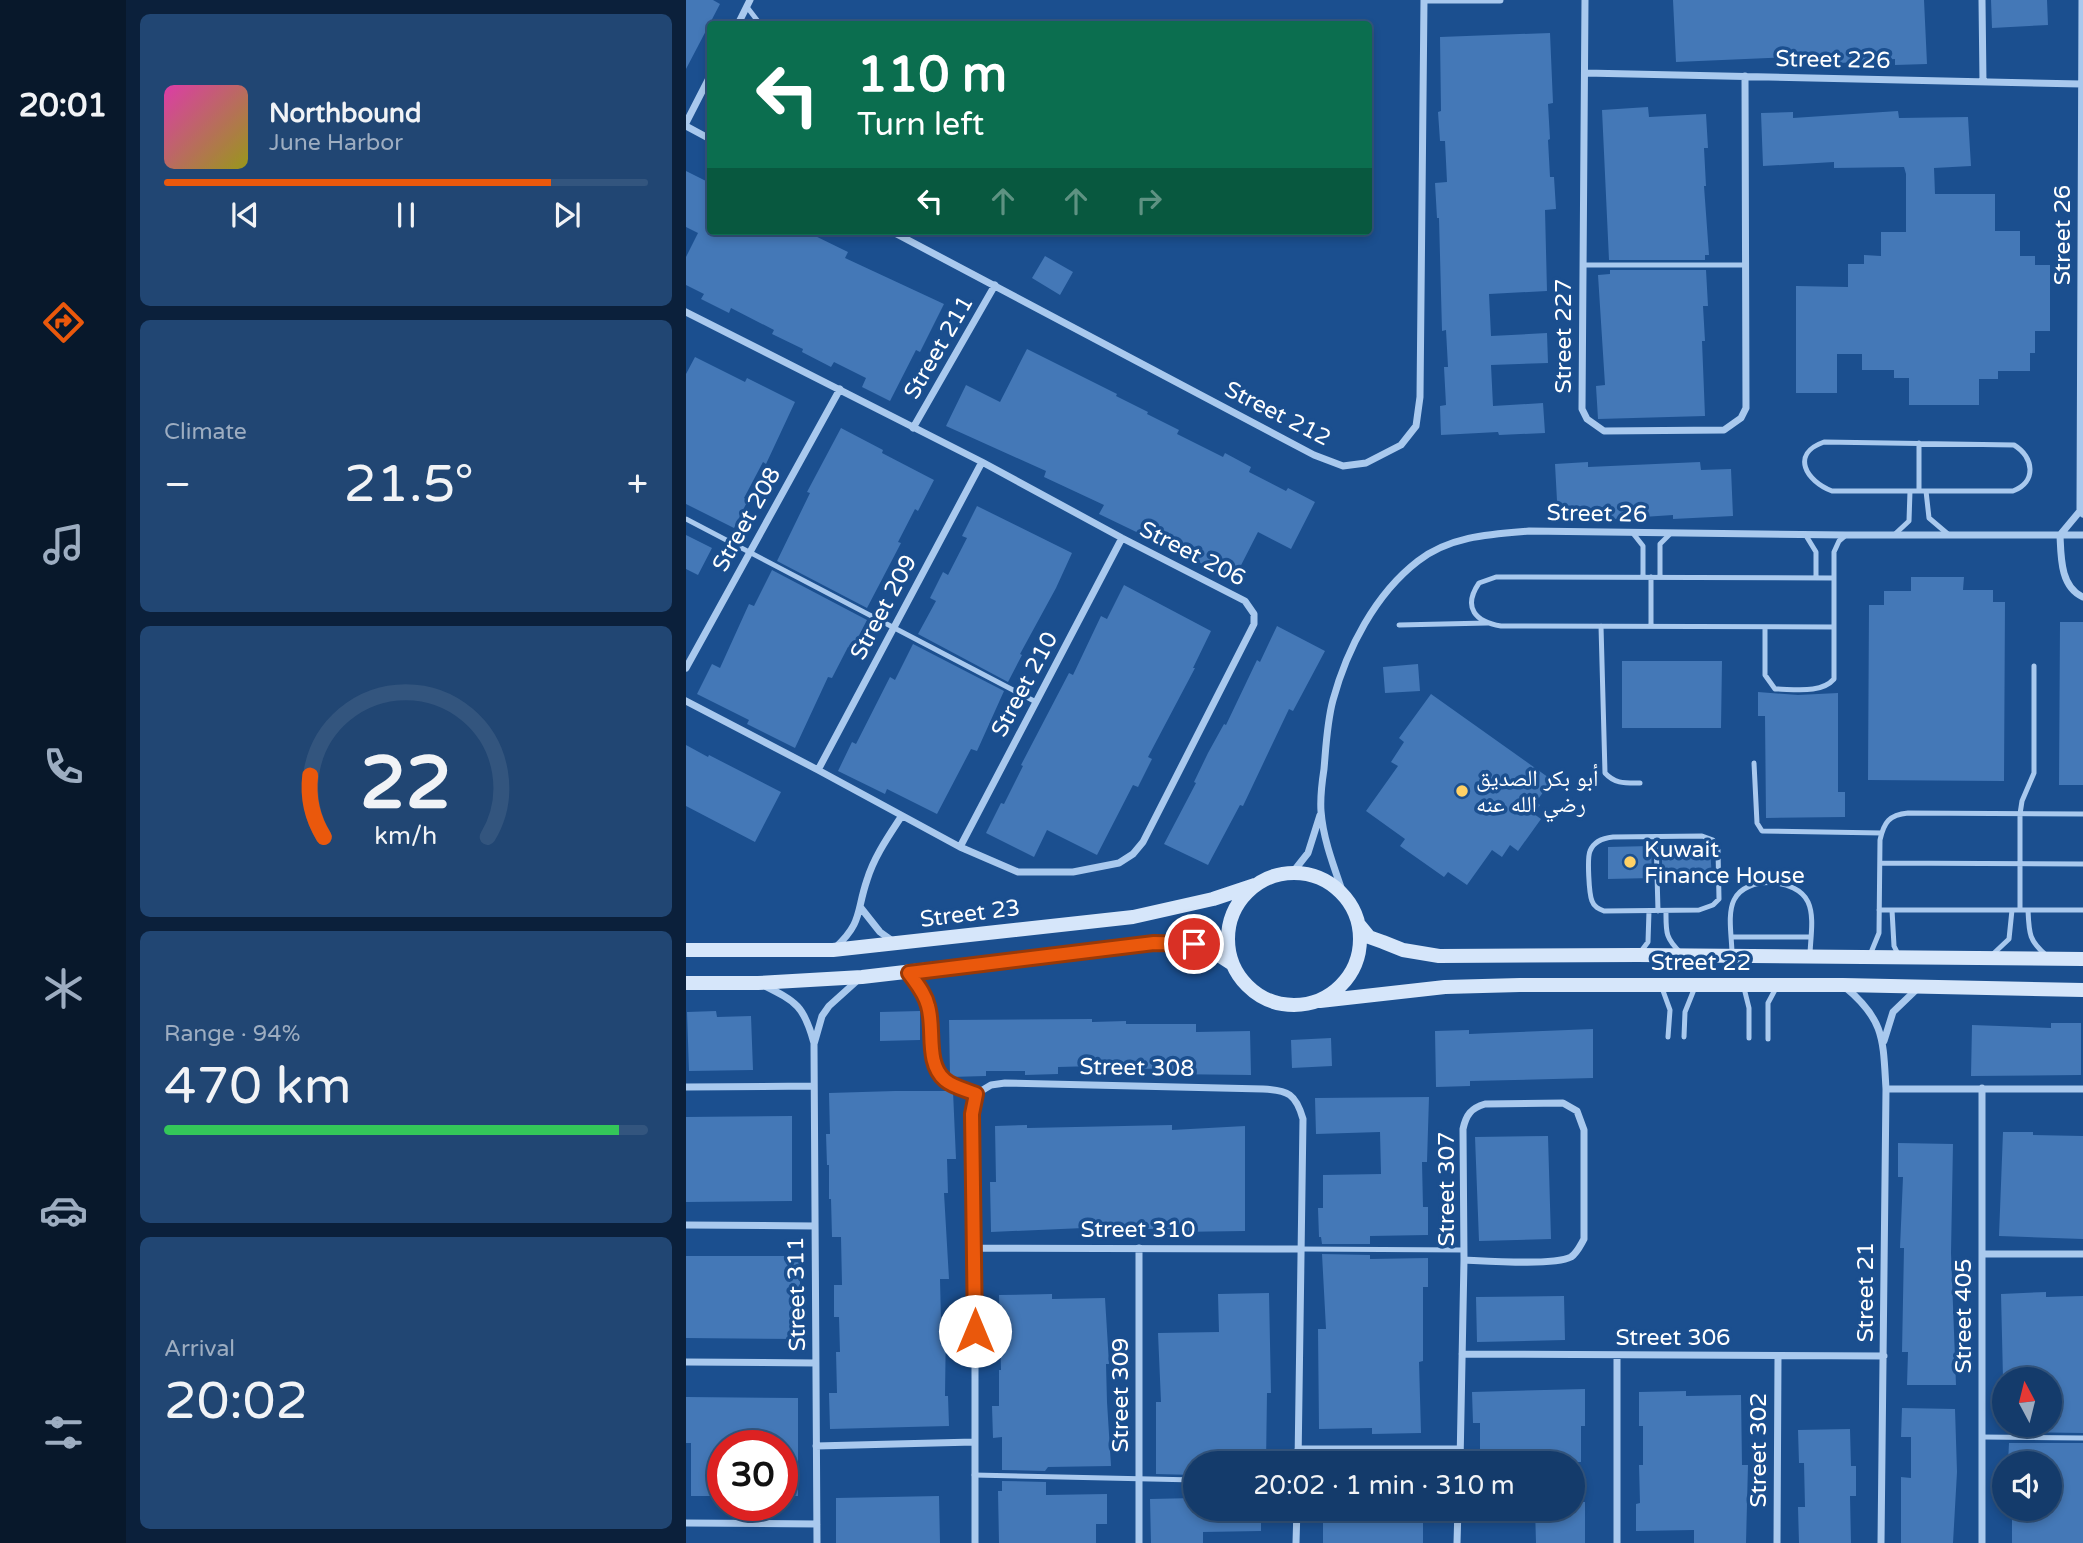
<!DOCTYPE html>
<html lang="en">
<head>
<meta charset="utf-8">
<style>
  :root { --surface:#143b6b; --page:#214673; --text:#f1f3f6; --muted:#9dadc1; --line:#33557e; --accent:#ea580c }
  body { margin:0; font-family:"Varela Round","Noto Naskh Arabic",sans-serif; background:var(--page); color:var(--text); height:100vh; display:flex; flex-direction:column; font-size:26px; white-space:nowrap }
  * { box-sizing:border-box; margin:0 }
  p { font-size:23px; color:var(--muted) }
  .icon { flex:none; width:38px; height:38px; fill:none; stroke:currentColor; stroke-width:2; stroke-linecap:round; stroke-linejoin:round }
  .map { position:relative; flex:1; overflow:hidden }
  .drawer { display:flex; flex-direction:column; gap:14px; padding:14px; background:#0b203b; width:560px }
  .drawer>* { flex:none }
  .guide { position:absolute; left:21px; top:21px; width:665px; height:214px; border-radius:7px; box-shadow:0 4px 10px #0003,0 0 0 2px var(--line); background:#0b6e4f; color:#fff; overflow:hidden }
  .needle { width:46px; rotate:353deg }
  .buttons { position:absolute; left:1306px; top:1367px; display:grid; gap:14px }
  .buttons a { display:grid; place-items:center; width:70px; height:70px; border-radius:50%; background:var(--surface); box-shadow:0 4px 10px #0003,0 0 0 2px var(--line); font-size:35px }
  .speed { position:absolute; left:21px; top:1430px; display:flex; gap:14px; font-size:35px; font-weight:700; text-align:center }
  .speed>* { display:grid; place-content:center; width:91px; height:91px; border-radius:50%; background:var(--surface); box-shadow:0 4px 10px #0003,0 0 0 2px var(--line); line-height:1 }
  .speed .limit { border:10px solid #d22; background:#fff; color:#111 }
  .pin { position:absolute; display:grid; place-items:center; width:60px; height:60px; color:#fff; margin:-30px; border:4px solid #fff; border-radius:50%; box-shadow:0 2px 7px #0007 }
  .me { position:absolute; width:77px; margin:-38px; rotate:0deg; stroke-linejoin:round; filter:drop-shadow(0 0 5px #0008) }
  .turn { display:flex; align-items:center; gap:24px; height:147px; padding:0 35px; font-size:32px }
  .turn .icon { width:91px; height:91px; stroke-width:2.5 }
  .turn b { display:block; font-size:49px; line-height:60px }
  .lanes { display:flex; align-items:center; height:66px; padding:0 35px; background:#0003; justify-content:center; gap:35px; direction:ltr }
  .lanes .off { opacity:.35 }
  .big { font-size:52px; font-weight:600; line-height:1.1 }
  .drawer .card { flex:1; display:flex; flex-direction:column; justify-content:center; gap:10px; min-width:0; padding:0 24px; border-radius:10px; background:var(--page) }
  .drawer .dial { align-items:center; gap:0 }
  .dial svg { height:182px; overflow:visible; fill:none; stroke:var(--line); stroke-width:7; stroke-linecap:round; text-anchor:middle }
  .dial text { fill:var(--text); stroke:none }
  .song { display:flex; align-items:center; gap:21px }
  .cover { width:84px; height:84px; border-radius:10px; background:linear-gradient(135deg,hsl(320 70% 55%),hsl(60 70% 35%)) }
  .played { height:7px; border-radius:4px; background:linear-gradient(90deg,var(--accent) 80%,var(--line) 80%) }
  .keys { display:flex; justify-content:space-around; direction:ltr }
  .heat { display:flex; justify-content:space-between; align-items:center; font-size:38px; direction:ltr }
  .charge { height:10px; border-radius:5px; background:linear-gradient(90deg,#34c759 94%,var(--line) 0) }
  .trip { position:absolute; left:497px; top:1451px; width:402px; height:70px; border-radius:35px; background:var(--surface); box-shadow:0 4px 10px #0003,0 0 0 2px var(--line); font-weight:600; line-height:70px; text-align:center }
  main { display:flex; flex:1; min-height:0 }
  .menu { display:flex; flex-direction:column; width:126px; justify-content:space-around; align-items:center; background:#08182b; color:var(--muted) }
  .menu .icon { width:49px; height:49px }
  .menu .on { color:var(--accent) }
  .menu b { font-size:32px; color:var(--text) }
  .map>svg:first-child { display:block }
  .building { fill:#4478b7 }
  .lines { fill:none; stroke-linecap:round; stroke-linejoin:round }
  .lane { stroke:#a9c9ee; stroke-width:5 }
  .street { stroke:#a9c9ee; stroke-width:7 }
  .secondary { stroke:#d6e6fa; stroke-width:14 }
  .route-casing { stroke:#983908; stroke-width:18 }
  .route { stroke:#ea580c; stroke-width:12 }
  .poi-dot { fill:#ffd166; stroke:#1b4f8f; stroke-width:2.5 }
  .labels { text-anchor:middle; stroke-width:7; stroke-linejoin:round; paint-order:stroke }
  .street-label { font-size:23px; fill:#fff; stroke:#1b4f8f }
  .poi-label { font-size:23px; fill:#fff; stroke:#1b4f8f; text-anchor:start }
</style>
</head>
<body>
<main>
<nav class="menu">
<b>20:01</b>
<svg class="icon on" aria-label="directions" viewBox="0 0 24 24"><path d="M12 3l9 9-9 9-9-9zM9 14v-3h6M13 9l2 2-2 2"/></svg>
<svg class="icon" aria-label="music" viewBox="0 0 24 24"><path d="M9 18V5l10-2v13"/><circle cx="6" cy="18" r="3"/><circle cx="16" cy="16" r="3"/></svg>
<svg class="icon" aria-label="phone" viewBox="0 0 24 24"><path d="M5 4h4l2 5-3 2q2 4 5 5l2-3 5 2v4C11 20 4 13 5 4z"/></svg>
<svg class="icon" aria-label="climate" viewBox="0 0 24 24"><path d="M12 3v18M4 7l16 10M4 17L20 7"/></svg>
<svg class="icon" aria-label="car" viewBox="0 0 24 24"><path d="M5 17H2v-5l4-1 3-4h7l3 4 3 1v5h-3M9 17h6M6 11h13"/><circle cx="7" cy="17" r="2"/><circle cx="17" cy="17" r="2"/></svg>
<svg class="icon" aria-label="filters" viewBox="0 0 24 24"><path d="M4 7h16M4 17h16"/><circle cx="9" cy="7" r="2"/><circle cx="15" cy="17" r="2"/></svg>
</nav>
<section class="drawer">
<div class="card">
<div class="song"><i class="cover"></i><div><b>Northbound</b><p>June Harbor</p></div></div>
<div class="played"></div>
<div class="keys"><svg class="icon" aria-label="previous" viewBox="0 0 24 24"><path d="M18 5L8 12l10 7zM5 5v14"/></svg><svg class="icon" aria-label="pause" viewBox="0 0 24 24"><path d="M8 5v14M16 5v14"/></svg><svg class="icon" aria-label="next" viewBox="0 0 24 24"><path d="M6 5l10 7-10 7zM19 5v14"/></svg></div>
</div>
<div class="card"><p>Climate</p>
<div class="heat"><a>−</a><b class="big">21.5°</b><a>+</a></div>
</div>
<div class="card dial"><svg viewBox="0 0 100 80">
<path d="M14 69A42 42 0 1 1 86 69"/>
<path d="M14 69A42 42 0 0 1 8 42" stroke="#ea580c"/>
<text x="50" y="56" font-size="32" font-weight="700">22</text>
<text x="50" y="72" font-size="11">km/h</text>
</svg></div>
<div class="card"><p>Range · 94%</p><b class="big">470 km</b><div class="charge"></div></div>
<div class="card"><p>Arrival</p><b class="big">20:02</b></div>
</section>
<div class="map">
<svg width="1397" height="1543" viewBox="0 0 1397 1543">
  <rect width="100%" height="100%" fill="#1b4f8f"/>
  <path class="building" d="M0,0h27l7,4 -34,65z
    M987,0h251l3,64 -32,1v-6l-68,5v-3l-35,2v-6l-116,5z
    M1305,0h56l1,25 -56,3z
    M864,33l3,70 -5,1 2,35 -2,1 2,37h4l2,32 -11,1 2,81 -58,3 2,42 56,-3 1,30 -57,2 2,41 50,-3 2,30 -46,2 -1,-3 -57,3 -1,-29 6,-1 -2,-38h4l-2,-37 -4,1 -3,-113h-2l-2,-35 12,-1 -2,-41h-5l-2,-29 3,-1 -1,-74z
    M962,107l1,10 57,-3 2,34h-4l2,38h-2l5,69h-4v5h-96l-7,-150z
    M1212,111l1,7 69,-1 3,49 -37,2 1,26h60v37h25v25h15v9h15v66h-15v22h-5v18h-32v8h-19v26h-70v-27h-15v-8h-32v-16h-25v39h-41v-107l52,1v-23h16v-9l17,1v-24h25v-58l-2,-7 -70,1v-6l-71,4 -2,-53 32,-1v6z
    M0,171l24,12v48h95l43,21 -3,6 99,46 -24,48 -4,-2 -26,51 -28,-14 4,-9 -32,-16 -3,5 -29,-15 1,-3 -31,-15 2,-4 -43,-22 -2,5 -28,-14 3,-5 -18,-9v-28l12,-24 -12,-6z
    M359,256l28,16 -13,23 -28,-17z
    M924,270h96l2,36h-5l2,35h-3l3,75 -107,3 -2,-33 9,-1 -7,-110 12,-1z
    M341,349l90,45 -1,2 32,16 -1,2 32,16 -2,4 46,23 2,-4 26,14 -2,5 37,19 2,-3 27,14 -24,47 -33,-17 -24,47 -135,-65 5,-9 -60,-28 2,-6 -100,-45 20,-41 34,17z
    M9,357l50,25 2,-4 48,24 -29,62 -3,-2 -19,36 4,2 -14,28 -48,-24v-130z
    M155,428l42,22 -1,3 52,27 -16,31 -3,-2 -17,33 3,1 -34,65 -90,-47 33,-68 -3,-1z
    M902,462v5l112,-5 1,8 30,-1 2,47 -60,3v-4l-75,5v-4l-40,3 -3,-55z
    M291,506l95,47 -16,35 -36,66 2,1 -14,27 -90,-48 18,-33 -6,-3 13,-26 5,3 19,-37 -5,-2z
    M0,535l26,13 -14,27 -12,-6z
    M86,570l95,50 -15,29 -4,-2 -16,31 -4,-1 -33,71 -48,-24 2,-4 -52,-26 15,-30 8,4 29,-64 5,2z
    M1225,577h53l-1,13h30v12h12l-1,179 -136,-1 1,-175h15v-14h27z
    M438,585l87,46 -18,37h2l-47,89 4,2 -14,28 -5,-2 -36,70 -50,-25 -13,27 -48,-24 15,-30 3,1 19,-38 -2,-1 48,-92 4,2 28,-59 6,3z
    M1374,622h23v163h-24z
    M591,626l48,25 -32,60 -4,-2 -46,97 -3,-1 -32,60 -44,-21 32,-61 -2,-1 14,-29 16,-29 2,1 31,-65 3,2z
    M227,644l91,47 -27,60 -6,-2 -34,65 -50,-25 -2,5 -47,-23 14,-29 4,2 34,-67 5,3z
    M936,661h100l-1,67h-99z
    M732,664l2,27 -35,2 -2,-26z
    M1072,692l40,3 40,-2v99h7v25l-79,1 -1,-102h-7z
    M745,694l121,86 -16,22 4,3 -6,9 7,5 -23,32 -8,-6 -8,12 -10,-7 -25,35 -19,-13 -4,5 -44,-31 5,-7 -39,-28 32,-45 -7,-4 13,-20 -5,-4z
    M0,745l22,12 1,-2 72,37 -26,50 -69,-36z
    M965,846l1,32 -44,1v-32z
    M1024,846l2,34 -47,1v-3h-3v-31z
    M30,1011l1,6 34,-1 2,54 -64,1 -2,-59z
    M234,1011v29l-40,1v-29z
    M406,1019v3l34,-1v3h70v8l54,-1 1,44 -85,-1v-6l-71,3v-5l-37,1v7l-33,1v-4h-39v5l-36,1 -1,-57z
    M1365,1023h30v52l-110,1 1,-51 79,3z
    M907,1029v49l-123,3v5l-34,1 -1,-56 34,-1v4z
    M645,1038l1,28 -40,2 -1,-28z
    M209,1091h58l3,68h-9l1,34h-4l5,86h-9l1,42h5l-1,75h3l1,30 -119,3 -1,-36h8l-1,-41h4l-1,-35h-5v-32h8l-1,-48h-9l-1,-38h-2v-34h-2l-1,-31h4l-1,-41z
    M743,1097l-2,65h-5l1,45h5v28l-58,1v8h-48l-1,-7h-2l-1,-29h5v-33l58,-1 -1,-42 -64,2 -1,-36z
    M106,1116v85l-106,1v-85z
    M341,1125v3l145,-3v5l73,-4v105l-70,1v-3h-69v-2l-115,5 -1,-50h6l-1,-56z
    M1317,1132h30v3l50,1v103l-84,-3z
    M862,1136l3,103 -72,2 -4,-104z
    M1212,1143l55,1 -2,109 5,132h-49l1,-33h-6l2,-104h-4l3,-71h-5z
    M636,1254l48,1v4l58,-1v29h-5v74l-4,1 2,71 -49,1v-6l-53,1 -1,-100h8z
    M0,1256h114v83l-114,-1z
    M1360,1292v5l37,-1v137l-74,-1 -1,-8h41v-45h-46l-2,-85z
    M583,1293l2,100h-4l-1,70h-71v12l-39,-1v-72h5l-3,-69 61,-1 -1,-38z
    M366,1294v5l53,-1 4,66h-3l1,38 4,64 -63,1 -3,4 -43,-1v-33l-9,1 -1,-32h7v-36h2l-2,-75z
    M878,1296l1,44 -88,2 -1,-45z
    M899,1389v37h-4v36l-97,1 -1,-4 -3,1v-37h-7l-1,-31z
    M1000,1391v5l55,-1 1,70h6l-2,78h-52v-13l-58,1v-27l4,-1 -1,-38h4v-39h-4v-34z
    M0,1397l112,1v98h-16v-53h-63v53h-28v-53h-5z
    M1216,1408l53,1 2,63 -4,71h-52v-66l10,1v-41h-10z
    M1164,1429l1,37h5v30h-6l1,47h-52l-1,-36h7l-1,-44h-5l-1,-33z
    M1323,1443h74v100h-71v-35h37v-45h-41z
    M316,1481l44,1v13l61,-1v30h-11v19h-97l-1,-52h4z
    M253,1496l1,47h-104v-45z
    M509,1498v10h66v23l-58,1v11h-52l-1,-44z
    M887,1502h12v41h-49l-1,-35h38z
    M637,1508h100v35h-100z"/>
  <g class="lines">
    <path class="lane" d="M61,7l13,17
      M897,265h163
      M1138,442l190,3c20,12 23,37 -1,46h-181c-26,-10 -42,-37 -8,-49z
      M1233,443v48
      M1240,491l3,27 20,17
      M0,519l350,183
      M946,532l11,14v31
      M1119,534l11,18v26
      M1208,535l15,-14 1,-30
      M965,577v49
      M974,577v-33l11,-11
      M1148,578l-338,-1 -17,6c-17,25 -3,39 22,43l333,1
      M713,625l88,-2
      M915,626l4,147c10,11 20,10 35,10
      M1079,627v48l10,14c19,0 46,5 59,-10v-127l5,-11 7,-6
      M1068,763l3,60 5,8 120,2
      M1016,836l11,4 5,10 1,49 -6,6 -14,5 -95,1c-5,-2 -10,-4 -12,-10 -3,-7 -5,-43 -2,-50 4,-10 13,-13 23,-14z
      M970,837l2,74
      M1194,863l203,1
      M1193,910h204
      M1206,910l2,36 4,8
      M1334,910v-96l2,-13 12,-28v-107
      M1342,910c1,24 1,31 19,46
      M980,911c0,21 -1,27 15,42
      M1046,937h78
      M953,954l9,-12 1,-31
      M1046,954c0,-16 -5,-40 2,-54 12,-25 63,-22 74,2 7,15 2,38 2,54
      M1184,955l9,-22 1,-93c4,-18 9,-25 28,-27l175,1
      M1306,955l17,-16 3,-29
      M223,973c7,10 16,20 19,33 7,23 -3,57 17,75 8,6 22,9 31,13
      M976,988l8,22 -2,27
      M1058,988l5,20v30
      M998,1037l1,-25 10,-25
      M1082,1039v-36l8,-15
      M614,1249l164,1
      M1296,1437l101,1
      M288,1475l221,5"/>
    <path class="street" d="M738,0h76
      M899,0l-3,409 5,10 17,12 120,-1 17,-12 5,-10 -1,-332
      M1296,0l1,82
      M1396,0l-2,511 3,3
      M52,24l12,-24
      M899,73l496,11
      M0,123l24,-47
      M0,126l24,13
      M205,231l423,224 29,11 23,-3 35,-18 15,-19 4,-29 4,-397
      M0,312l296,150 140,76 123,63 9,13v10l-111,218 -10,12 -14,9 -46,9h-55l-58,-25 -142,-77 -132,-69
      M227,428l82,-143
      M1394,511l-20,24c1,21 0,52 23,62
      M0,668l154,-279
      M132,770l164,-308
      M274,847l162,-309
      M607,872l15,-19 12,-38
      M657,893c-9,-26 -20,-54 -22,-82 -1,-14 1,-29 3,-42 2,-23 3,-47 9,-69 14,-51 42,-106 85,-139 32,-25 73,-27 111,-30l317,4h237
      M175,908l19,24 14,10
      M149,948c28,-26 21,-36 32,-68 7,-23 21,-43 34,-63
      M77,985c34,17 41,21 51,58
      M1159,987c40,33 38,53 41,102l-5,454
      M1198,1041l9,-29 25,-24
      M0,1087l128,-1
      M1200,1089h197
      M0,1225l129,1
      M289,1248l325,1
      M453,1248v295
      M1296,1254h101
      M776,1354l422,2
      M0,1362l130,1
      M130,1446l158,-4
      M612,1449h162
      M774,1463l4,-203 -1,-131c3,-14 8,-21 22,-25l78,-1 14,8 7,19v109c-4,7 -7,14 -13,18 -17,9 -85,4 -107,3
      M0,1523l131,1
      M131,1543l-3,-499 8,-28 7,-10 30,-27
      M289,1543v-295l-3,-134 4,-20 15,-9 14,-2 258,6c25,1 33,5 40,30l-5,344
      M610,1543l1,-35
      M771,1543l1,-35
      M931,1543v-187
      M1091,1543l1,-186
      M1296,1543v-455"/>
    <path class="secondary" d="M542 939a66 66 0 1 1 132 0a66 66 0 1 1-132 0Z
      M674,926l9,11 14,5 20,8 36,6 199,-1 445,4
      M0,950h147l300,-33 80,-18 42,-14
      M0,983h72l104,-6 292,-34c32,1 50,1 77,20
      M634,1001l125,-14 75,-2h323l240,5"/>
  </g>
  <g class="lines">
    <g class="route-casing">
      <path id="route" d="M289,1331l-3,-217 4,-20c-9,-4 -23,-7 -31,-14 -20,-17 -10,-51 -17,-74 -3,-13 -12,-23 -19,-33l245,-30 40,1"/>
    </g>
    <use href="#route" class="route"/>
  </g>
  <g class="poi-dot">
    <circle cx="776" cy="791" r="7"/>
    <circle cx="944" cy="862" r="7"/>
  </g>
  <g class="labels">
    <g class="street-label">
      <text transform="translate(1147 59) rotate(1)" y="8">Street 226</text>
      <text transform="translate(1376 235) rotate(-90)" y="8">Street 26</text>
      <text transform="translate(877 336) rotate(-90)" y="8">Street 227</text>
      <text transform="translate(252 347) rotate(-60)" y="8">Street 211</text>
      <text transform="translate(592 413) rotate(27)" y="8">Street 212</text>
      <text transform="translate(911 513) rotate(1)" y="8">Street 26</text>
      <text transform="translate(60 519) rotate(-61)" y="8">Street 208</text>
      <text transform="translate(507 553) rotate(27)" y="8">Street 206</text>
      <text transform="translate(197 607) rotate(-62)" y="8">Street 209</text>
      <text transform="translate(338 684) rotate(-62)" y="8">Street 210</text>
      <text transform="translate(284 913) rotate(-7)" y="8">Street 23</text>
      <text x="1015" y="970">Street 22</text>
      <text transform="translate(451 1067) rotate(1)" y="8">Street 308</text>
      <text transform="translate(760 1189) rotate(-90)" y="8">Street 307</text>
      <text x="452" y="1237">Street 310</text>
      <text transform="translate(1179 1292) rotate(-90)" y="8">Street 21</text>
      <text transform="translate(110 1294) rotate(-91)" y="8">Street 311</text>
      <text transform="translate(1277 1316) rotate(-90)" y="8">Street 405</text>
      <text x="987" y="1345">Street 306</text>
      <text transform="translate(434 1395) rotate(-90)" y="8">Street 309</text>
      <text transform="translate(1072 1450) rotate(-90)" y="8">Street 302</text>
    </g>
    <g class="poi-label">
      <text x="790" y="786">أبو بكر الصديق<tspan x="790" dy="26">رضي الله عنه</tspan></text>
      <text x="958" y="857">Kuwait<tspan x="958" dy="26">Finance House</tspan></text>
    </g>
  </g>
</svg>
<div class="buttons">
<a><svg class="needle" viewBox="-14 -14 28 28"><path d="M0-13l5 13h-10z" fill="#e53935"/><path d="M0 13l5-13h-10z" fill="#9dadc1"/></svg></a>
<a><svg class="icon" aria-label="sound" viewBox="0 0 24 24"><path d="M4 9h4l5-4v14l-5-4H4zM17 9q2 3 0 6"/></svg></a>
</div>
<div class="speed"><div class="limit">30</div></div>
<div class="pin" style="left:508px;top:944px;background:#d93025"><svg class="icon" aria-label="arrive" viewBox="0 0 24 24"><path d="M6 21V4h12l-3 4 3 4H6"/></svg></div>
<svg class="me" style="left:289px;top:1331px" viewBox="-20 -20 40 40"><circle r="19" fill="#fff"/><path d="M0-13L10 11 0 6-10 11z" fill="#ea580c"/></svg>
<div class="trip">20:02 · 1 min · 310 m</div>
<div class="guide">
<div class="turn"><svg class="icon" aria-label="left" viewBox="0 0 24 24"><path d="M17 20v-9H6M10 6l-5 5 5 5"/></svg><div><b>110 m</b>Turn left</div></div>
<div class="lanes"><svg class="icon" aria-label="left" viewBox="0 0 24 24"><path d="M17 20v-9H6M10 6l-5 5 5 5"/></svg><svg class="icon off" aria-label="ahead" viewBox="0 0 24 24"><path d="M12 20V5M6 11l6-6 6 6"/></svg><svg class="icon off" aria-label="ahead" viewBox="0 0 24 24"><path d="M12 20V5M6 11l6-6 6 6"/></svg><svg class="icon off" aria-label="right" viewBox="0 0 24 24"><path d="M7 20v-9h11M14 6l5 5-5 5"/></svg></div>
</div>
</div>
</main>
</body>
</html>
